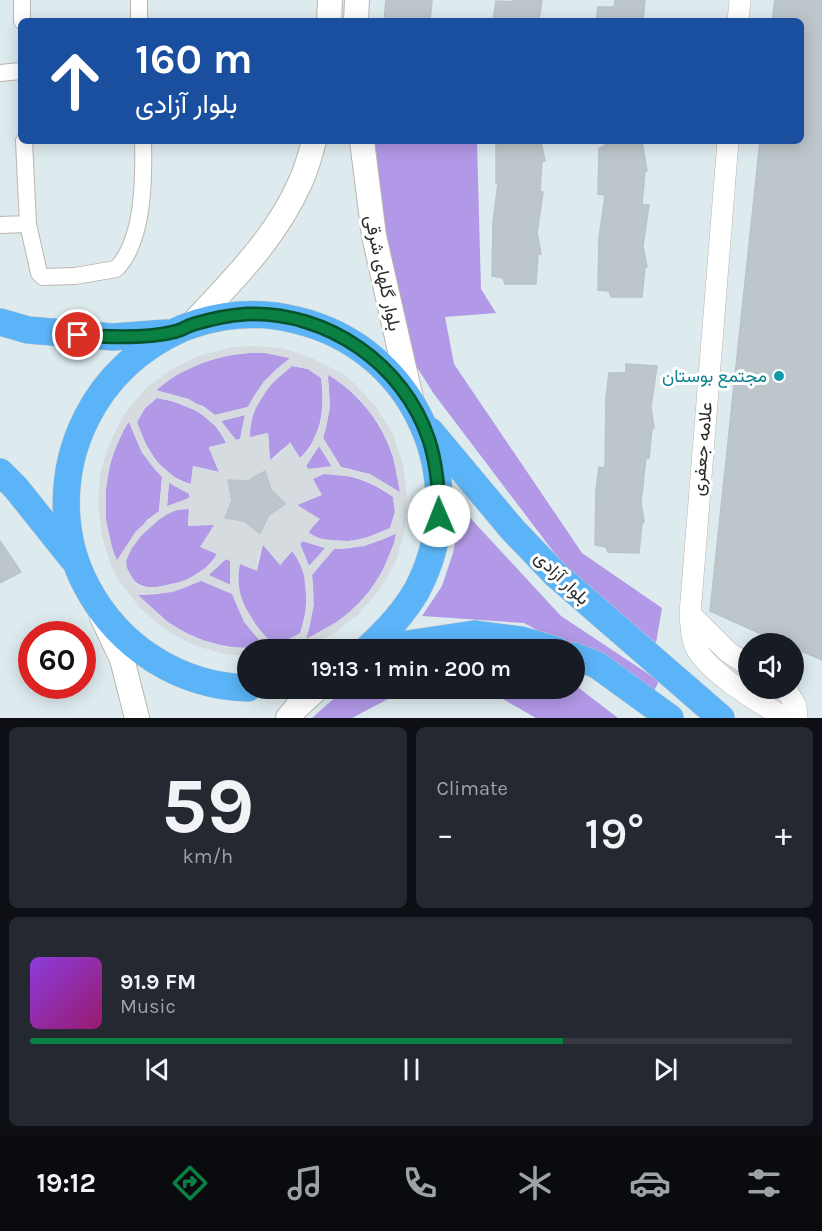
<!DOCTYPE html>
<html lang="en">
<head>
<meta charset="utf-8">
<style>
  :root { --surface:#171b24; --page:#242831; --text:#f1f3f6; --muted:#9ea1a6; --line:#363941; --accent:#0b8043 }
  body { margin:0; font-family:Karla,Vazirmatn,sans-serif; background:var(--page); color:var(--text); height:100vh; display:flex; flex-direction:column; font-size:22px; white-space:nowrap }
  * { box-sizing:border-box; margin:0 }
  p { font-size:20px; color:var(--muted) }
  .icon { flex:none; width:33px; height:33px; fill:none; stroke:currentColor; stroke-width:2; stroke-linecap:round; stroke-linejoin:round }
  .map { position:relative; height:718px; overflow:hidden }
  .panel { display:flex; flex-direction:column; gap:9px; padding:9px; background:#0d0f14; flex:1 }
  .panel>* { flex:none }
  .top-card { position:absolute; left:18px; top:18px; width:786px; height:126px; border-radius:9px; box-shadow:0 3px 15px #0003; background:#1a4fa0; color:#fff; overflow:hidden }
  .buttons { position:absolute; left:738px; top:633px; display:grid; gap:12px }
  .buttons a { display:grid; place-items:center; width:66px; height:66px; border-radius:50%; background:var(--surface); box-shadow:0 3px 15px #0003; font-size:30px }
  .speed { position:absolute; left:18px; top:621px; display:flex; gap:12px; font-size:30px; font-weight:700; text-align:center }
  .speed>* { display:grid; place-content:center; width:78px; height:78px; border-radius:50%; background:var(--surface); box-shadow:0 3px 15px #0003; line-height:1 }
  .speed .limit { border:9px solid #d22; background:#fff; color:#111 }
  .pin { position:absolute; display:grid; place-items:center; width:51px; height:51px; color:#fff; margin:-26px; border:3px solid #fff; border-radius:50%; box-shadow:0 2px 6px #0007 }
  .me { position:absolute; width:66px; margin:-33px; rotate:359deg; stroke-linejoin:round; filter:drop-shadow(0 0 4px #0008) }
  .turn { display:flex; align-items:center; gap:21px; height:126px; padding:0 18px; font-size:27px }
  .turn .icon { width:78px; height:78px; stroke-width:2.5 }
  .turn b { display:block; font-size:42px; line-height:51px }
  .big { font-size:45px; font-weight:600; line-height:1.1 }
  .panel .widget { flex:1; display:flex; flex-direction:column; justify-content:center; gap:9px; min-width:0; padding:0 21px; border-radius:9px; background:var(--page) }
  .panel .dial { align-items:center; gap:0 }
  .dial b { font-size:78px; line-height:1 }
  .song { display:flex; align-items:center; gap:18px }
  .cover { width:72px; height:72px; border-radius:9px; background:linear-gradient(135deg,hsl(270 70% 55%),hsl(320 70% 35%)) }
  .played { height:6px; border-radius:3px; background:linear-gradient(90deg,var(--accent) 70%,var(--line) 70%) }
  .keys { display:flex; justify-content:space-around; direction:ltr }
  .heat { display:flex; justify-content:space-between; align-items:center; font-size:33px; direction:ltr }
  .panel .tiles { flex:1; display:grid; gap:9px; grid-template-columns:1fr 1fr }
  .widget:last-child { grid-column:span 2 }
  .trip { position:absolute; left:237px; top:639px; width:348px; height:60px; border-radius:30px; background:var(--surface); box-shadow:0 3px 15px #0003; font-weight:600; line-height:60px; text-align:center }
  .tab-bar { display:flex; height:96px; justify-content:space-around; align-items:center; background:#090b0e; color:var(--muted) }
  .tab-bar .icon { width:42px; height:42px }
  .tab-bar .selected { color:var(--accent) }
  .tab-bar b { font-size:27px; color:var(--text) }
  .map>svg:first-child { display:block }
  .green { fill:#b299e7 }
  .plaza { fill:#d5dbde; fill-rule:evenodd }
  .building { fill:#bdc6ca; stroke:#b7c4ca; stroke-width:1.5 }
  .lines { fill:none; stroke-linecap:round; stroke-linejoin:round }
  .minor-casing { stroke:#bcb5ae; stroke-width:18 }
  .tertiary-casing { stroke:#bcb5ae; stroke-width:22 }
  .secondary-casing { stroke:#bcb5ae; stroke-width:26 }
  .primary-casing { stroke:#c8c8c8; stroke-width:28 }
  .minor { stroke:#fff; stroke-width:16 }
  .tertiary { stroke:#fff; stroke-width:21 }
  .secondary { stroke:#fff; stroke-width:24 }
  .primary { stroke:#5bb4f7; stroke-width:27 }
  .route-casing { stroke:#07532c; stroke-width:15 }
  .route { stroke:#0b8043; stroke-width:10 }
  .culture-dot { fill:#0f9aa8; stroke:#fff; stroke-width:2 }
  .labels { text-anchor:middle; stroke-width:6; stroke-linejoin:round; paint-order:stroke }
  .street-label { font-size:18px; fill:#2c2c2c; stroke:#fff }
  .culture-label { font-size:18px; fill:#0d838f; stroke:#fff; text-anchor:end }
</style>
</head>
<body>
<div class="map">
<svg width="822" height="718" viewBox="0 0 822 718">
  <rect width="100%" height="100%" fill="#deebee"/>
  <path class="green" d="M375,141h102l4,148 15,24 -51,4 9,47 128,189 80,55 -6,35 -88,-72 -134,-177 -37,-58z
    M249,353h16l26,5c-19,13 -33,29 -43,49l-33,8 -12,-9 -48,-15c28,-24 59,-35 94,-38z
    M292,366l16,3 13,9c4,29 1,59 -21,80l-10,-15 -20,17 -2,-27 -18,5c-1,-31 18,-54 42,-72z
    M327,374c43,26 69,69 73,119 -18,-13 -37,-22 -59,-26l-18,-29c7,-21 8,-42 4,-64z
    M157,398c29,5 57,17 69,45l-17,5 10,24 -26,-6 -2,18c-29,-8 -45,-34 -54,-62l8,-14z
    M245,415l-5,24 -4,1 -15,-19z
    M129,421c7,21 17,40 33,56l-3,34 -12,9 -30,41c-20,-46 -14,-98 12,-140z
    M319,446l13,21 -24,2 -2,-3z
    M324,474c27,0 47,7 69,23l2,15 -5,16c-26,13 -56,20 -82,5l11,-14 -22,-14 24,-10 -9,-16z
    M169,482l21,12 -1,4 -22,9z
    M189,508l-1,18 27,-2 -14,23 16,7c-10,16 -23,24 -40,29 -17,5 -37,9 -46,-7 -3,-4 -5,-8 -5,-13 0,-19 33,-47 50,-53 4,-1 9,-1 13,-2z
    M462,509l99,107 98,65 -6,12 -129,-70 -102,-7 20,-30 11,-33z
    M397,533c-12,49 -45,87 -91,106 7,-21 9,-42 6,-64l22,-26c22,0 43,-6 63,-16z
    M302,541l24,7 -17,18 -9,-22z
    M263,544l17,21 12,-14c19,24 17,55 8,83l-15,7h-15c-21,-21 -37,-47 -30,-77l17,6z
    M226,559l4,2 1,24 -23,-10z
    M201,580l32,14c6,21 18,38 34,54 -51,4 -96,-15 -129,-53 22,0 43,-4 63,-15z
    M575,685l43,33h-82l-33,-19 1,-10 70,-1z
    M355,688l52,1 -55,29h-40l27,-24z"/>
  <path class="plaza" d="M249,346l33,2 30,10 29,15 13,10 22,24 17,27 10,31 4,32 -2,33 -9,31 -16,28 -21,25 -26,20 -29,14 -6,2h-50v6l-24,-2 -31,-9 -29,-16 -24,-21 -20,-26 -8,-14 -10,-31 -4,-32 2,-32 10,-31 15,-29 21,-25 26,-19 29,-14 32,-8zM249,353h16l25,5 -26,23 -16,26 -33,8 -26,-16 -33,-9 20,-15 28,-13 30,-8zM292,366l16,3 13,9 2,15 -2,29 -12,28 -9,8 -10,-16 -8,10 -12,8 -2,-27 -18,4v-12l4,-14 16,-26zM328,374l21,15 11,10 19,25 13,28 8,40 -30,-18 -29,-7 -18,-29 7,-30zM157,398l15,3 27,11 22,19 5,12 -17,4 10,25 -26,-6 -2,18 -12,-3 -22,-19 -9,-12 -11,-28 8,-14zM245,415l-5,24 -4,1 -15,-19zM129,422l13,31 20,24 -3,34 -23,20 -19,29 -4,-9 -7,-31v-31l5,-30 12,-29zM319,446l13,20 -24,3 -2,-3zM324,474l30,3 27,11 12,9 2,15 -5,16 -27,11 -15,2 -29,-2 -11,-7 12,-13 -23,-14 25,-10 -9,-16zM169,483l20,11v4l-22,8zM189,509l-1,17 26,-1 -14,22 17,7 -7,11 -25,16 -29,6h-15l-6,-4 -8,-15 -1,-7 6,-13 9,-12 22,-20 14,-6zM396,533l-2,10 -12,29 -17,26 -23,21 -36,20 8,-34 -2,-30 22,-26 31,-3zM302,541l23,7 -16,18 -9,-22zM263,545l17,20 12,-14 8,10 4,14 3,30 -3,14 -4,14 -15,8h-15l-11,-11 -15,-25 -5,-14 -2,-15 3,-12 17,7 1,-13zM226,559l4,2v24l-21,-10zM201,581l31,13 12,28 22,26 -41,-1 -30,-9 -26,-15 -31,-28 35,-3z"/>
  <path class="building" d="M386,0h46l-2,21h-46z
    M512,0h30l-3,21h-46l3,-20 16,1z
    M615,0h30l-2,21h-47l2,-14h16z
    M775,0h47v660l-28,-12v-4h-10l-74,-33 50,-470h41v-120h-29z
    M496,141h45l4,20h-3l-2,30 3,1 -6,41 4,21h-3l-2,30h-31l-2,-6 -11,-2 1,-53 5,-40h-2z
    M605,141h37l5,30h-2l-3,34h7l-6,41 4,21h-2l-3,30h-31l-2,-6 -11,-1 1,-52 6,-43 -7,-1 1,-46 6,-2z
    M626,364l31,2 -6,41 3,21h-2l-3,30h-3l-5,44 3,20 -2,1 -3,30 -31,-1 -2,-5 -11,-2 1,-55 3,-23 6,1 1,-70 3,-25h17z
    M265,471l6,19 14,14 -16,11 -9,18 -16,-12 -19,-3 7,-18 -4,-20 20,1z
    M0,541l21,31 -21,11z"/>
  <g class="lines">
    <g class="minor-casing">
      <path id="minor" d="M22,21v-21
        M139,21v-21
        M0,73l21,-2
        M28,224l11,49 4,4 32,-1 41,-7c28,-28 28,-91 27,-128
        M0,225l28,-1 -4,-83"/>
    </g>
    <g class="tertiary-casing">
      <path id="tertiary" d="M738,21l2,-21
        M728,141l-38,473c1,10 1,24 5,32 13,27 65,57 90,72
        M690,614l38,38 20,13
        M785,688l11,18 1,12"/>
    </g>
    <g class="secondary-casing">
      <path id="secondary" d="M329,21l1,-21
        M356,21l1,-21
        M362,141l12,95 38,167
        M191,325c40,-43 84,-86 108,-140 7,-14 11,-29 15,-44
        M102,617l20,42 15,59
        M288,718l9,-11 21,-19"/>
    </g>
    <g class="primary-casing">
      <path id="primary" d="M0,322l28,8 85,7 53,-4
        M430,431l82,98 43,45 166,144
        M0,472l16,16 56,70
        M367,650l107,-16 47,6 35,10
        M574,656l23,9 73,53
        M248,688c-69,-2 -129,-41 -161,-101 -28,-52 -27,-116 -1,-168 20,-41 55,-73 97,-91 36,-14 76,-18 113,-8 120,28 178,162 121,270 -13,23 -31,42 -51,60"/>
    </g>
    <use href="#minor" class="minor"/>
    <use href="#tertiary" class="tertiary"/>
    <use href="#secondary" class="secondary"/>
    <use href="#primary" class="primary"/>
  </g>
  <g class="lines">
    <g class="route-casing">
      <path id="route" d="M78,335c28,2 67,4 95,-3 7,-1 14,-6 21,-8 17,-5 35,-9 53,-10 80,-3 157,50 182,126 8,25 10,50 10,76"/>
    </g>
    <use href="#route" class="route"/>
  </g>
  <circle class="culture-dot" cx="779" cy="376" r="6"/>
  <g class="labels">
    <g class="street-label">
      <text transform="translate(383 273) rotate(78)" y="6">بلوار گلهای شرقی</text>
      <text transform="translate(702 449) rotate(-85)" y="6">علامه جعفری</text>
      <text transform="translate(562 578) rotate(44)" y="6">بلوار آزادی</text>
    </g>
    <g class="culture-label">
      <text x="767" y="382">مجتمع بوستان</text>
    </g>
  </g>
</svg>
<div class="buttons">
<a><svg class="icon" aria-label="sound" viewBox="0 0 24 24"><path d="M4 9h4l5-4v14l-5-4H4zM17 9q2 3 0 6"/></svg></a>
</div>
<div class="speed"><div class="limit">60</div></div>
<div class="pin" style="left:78px;top:335px;background:#d93025"><svg class="icon" aria-label="arrive" viewBox="0 0 24 24"><path d="M6 21V4h12l-3 4 3 4H6"/></svg></div>
<svg class="me" style="left:439px;top:516px" viewBox="-20 -20 40 40"><circle r="19" fill="#fff"/><path d="M0-13L10 11 0 6-10 11z" fill="#0b8043"/></svg>
<div class="trip">19:13 · 1 min · 200 m</div>
<div class="top-card">
<div class="turn"><svg class="icon" aria-label="ahead" viewBox="0 0 24 24"><path d="M12 20V5M6 11l6-6 6 6"/></svg><div><b>160 m</b>بلوار آزادی</div></div>
</div>
</div>
<section class="panel">
<div class="tiles">
<div class="widget dial"><b>59</b><p>km/h</p></div>
<div class="widget"><p>Climate</p>
<div class="heat"><a>−</a><b class="big">19°</b><a>+</a></div>
</div>
<div class="widget">
<div class="song"><i class="cover"></i><div><b>91.9 FM</b><p>Music</p></div></div>
<div class="played"></div>
<div class="keys"><svg class="icon" aria-label="previous" viewBox="0 0 24 24"><path d="M18 5L8 12l10 7zM5 5v14"/></svg><svg class="icon" aria-label="pause" viewBox="0 0 24 24"><path d="M8 5v14M16 5v14"/></svg><svg class="icon" aria-label="next" viewBox="0 0 24 24"><path d="M6 5l10 7-10 7zM19 5v14"/></svg></div>
</div>
</div>
</section>
<nav class="tab-bar">
<b>19:12</b>
<svg class="icon selected" aria-label="directions" viewBox="0 0 24 24"><path d="M12 3l9 9-9 9-9-9zM9 14v-3h6M13 9l2 2-2 2"/></svg>
<svg class="icon" aria-label="music" viewBox="0 0 24 24"><path d="M9 18V5l10-2v13"/><circle cx="6" cy="18" r="3"/><circle cx="16" cy="16" r="3"/></svg>
<svg class="icon" aria-label="phone" viewBox="0 0 24 24"><path d="M5 4h4l2 5-3 2q2 4 5 5l2-3 5 2v4C11 20 4 13 5 4z"/></svg>
<svg class="icon" aria-label="climate" viewBox="0 0 24 24"><path d="M12 3v18M4 7l16 10M4 17L20 7"/></svg>
<svg class="icon" aria-label="car" viewBox="0 0 24 24"><path d="M5 17H2v-5l4-1 3-4h7l3 4 3 1v5h-3M9 17h6M6 11h13"/><circle cx="7" cy="17" r="2"/><circle cx="17" cy="17" r="2"/></svg>
<svg class="icon" aria-label="filters" viewBox="0 0 24 24"><path d="M4 7h16M4 17h16"/><circle cx="9" cy="7" r="2"/><circle cx="15" cy="17" r="2"/></svg>
</nav>
</body>
</html>
